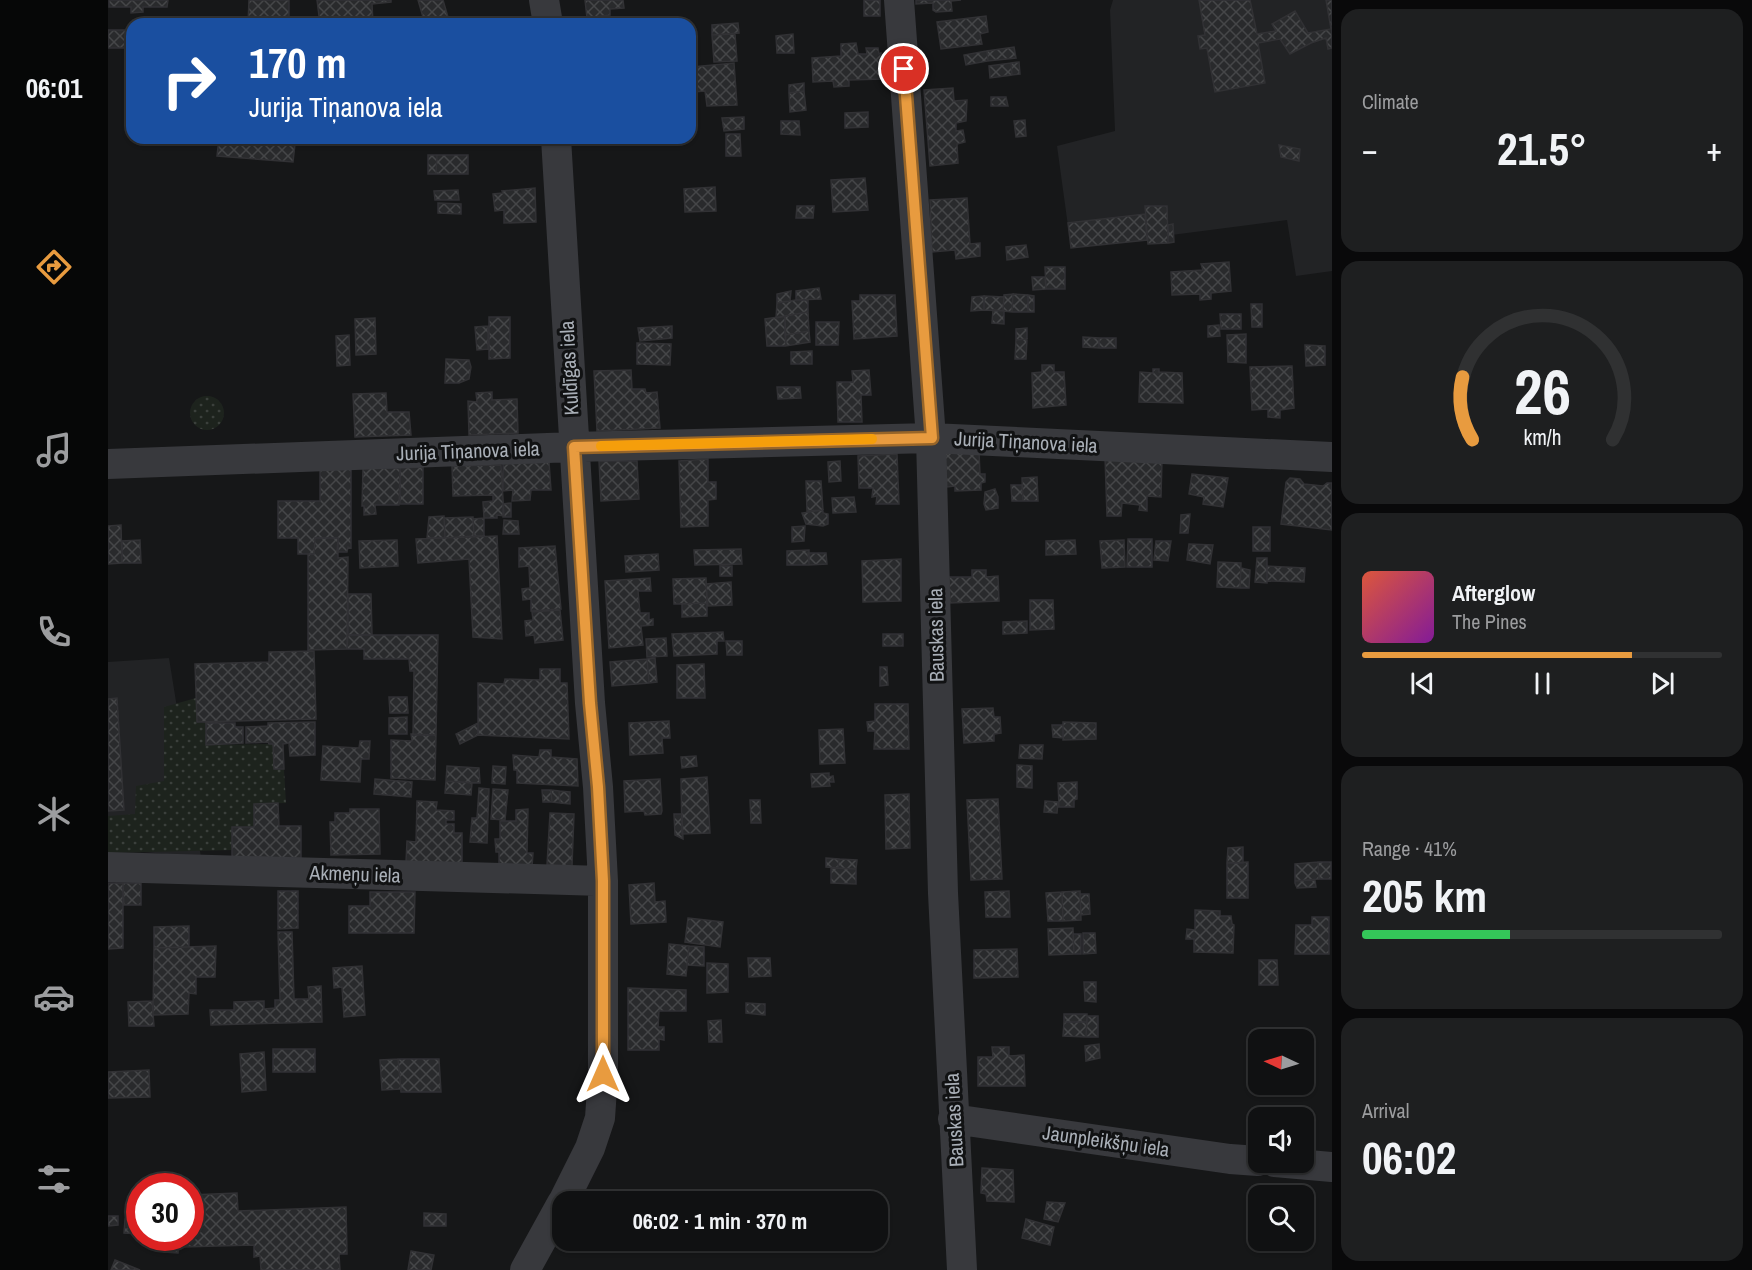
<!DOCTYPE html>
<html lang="en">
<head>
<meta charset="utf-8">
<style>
  :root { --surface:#101112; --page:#1e1f20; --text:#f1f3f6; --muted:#9c9d9f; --line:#303132; --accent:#e89b3f }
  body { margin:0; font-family:"Archivo Narrow",sans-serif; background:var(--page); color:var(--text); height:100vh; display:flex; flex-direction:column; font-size:22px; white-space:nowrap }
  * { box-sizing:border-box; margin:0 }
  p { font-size:20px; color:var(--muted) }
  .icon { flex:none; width:33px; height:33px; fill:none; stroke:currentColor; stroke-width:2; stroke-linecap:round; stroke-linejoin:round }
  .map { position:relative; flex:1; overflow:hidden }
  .side { display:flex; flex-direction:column; gap:9px; padding:9px; background:#09090a; width:420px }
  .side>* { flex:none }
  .top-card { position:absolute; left:18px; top:18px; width:570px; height:126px; border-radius:18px; box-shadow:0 2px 4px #0004,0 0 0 2px var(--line); background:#1a4fa0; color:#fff; overflow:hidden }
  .needle { width:39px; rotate:274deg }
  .controls { position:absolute; left:1140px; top:1029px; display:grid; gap:12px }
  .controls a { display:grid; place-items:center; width:66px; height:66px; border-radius:12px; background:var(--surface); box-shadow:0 2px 4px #0004,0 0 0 2px var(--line); font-size:30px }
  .speed { position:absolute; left:18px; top:1173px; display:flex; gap:12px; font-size:30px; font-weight:700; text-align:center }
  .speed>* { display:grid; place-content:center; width:78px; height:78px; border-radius:50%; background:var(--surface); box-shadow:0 2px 4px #0004,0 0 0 2px var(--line); line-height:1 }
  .speed .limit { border:9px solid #d22; background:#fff; color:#111 }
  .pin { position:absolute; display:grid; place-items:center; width:51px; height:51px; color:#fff; margin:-26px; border:3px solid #fff; border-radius:50%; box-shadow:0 2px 6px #0007 }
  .me { position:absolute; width:66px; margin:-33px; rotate:0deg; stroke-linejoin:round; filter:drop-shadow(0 0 4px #0008) }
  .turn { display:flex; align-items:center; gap:21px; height:126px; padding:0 24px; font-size:27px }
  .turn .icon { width:78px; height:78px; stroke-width:2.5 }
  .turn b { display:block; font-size:42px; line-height:51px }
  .big { font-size:45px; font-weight:800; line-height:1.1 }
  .side .widget { flex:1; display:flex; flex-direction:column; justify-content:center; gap:9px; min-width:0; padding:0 21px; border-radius:18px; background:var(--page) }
  .side .dial { align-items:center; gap:0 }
  .dial svg { height:156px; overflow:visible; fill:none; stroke:var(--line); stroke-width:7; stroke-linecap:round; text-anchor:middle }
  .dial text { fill:var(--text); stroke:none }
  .song { display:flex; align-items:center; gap:18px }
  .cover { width:72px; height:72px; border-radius:9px; background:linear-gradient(135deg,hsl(10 70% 55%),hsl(290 70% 35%)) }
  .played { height:6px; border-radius:3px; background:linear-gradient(90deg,var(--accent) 75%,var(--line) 75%) }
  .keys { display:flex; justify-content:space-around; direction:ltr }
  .heat { display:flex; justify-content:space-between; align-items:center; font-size:33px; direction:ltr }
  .charge { height:9px; border-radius:4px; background:linear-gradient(90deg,#34c759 41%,var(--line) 0) }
  .trip { position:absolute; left:444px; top:1191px; width:336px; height:60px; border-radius:18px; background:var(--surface); box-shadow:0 2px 4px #0004,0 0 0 2px var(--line); font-weight:800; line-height:60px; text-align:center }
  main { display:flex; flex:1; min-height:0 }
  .tab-bar { display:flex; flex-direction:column; width:108px; justify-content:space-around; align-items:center; background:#060707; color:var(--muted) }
  .tab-bar .icon { width:42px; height:42px }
  .tab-bar .on { color:var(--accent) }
  .tab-bar b { font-size:27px; color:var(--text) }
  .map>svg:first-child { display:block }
  .built { fill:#222325 }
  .grass { fill:url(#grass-dots) }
  .building { fill:url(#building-cross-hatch); stroke:#313134; stroke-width:1.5 }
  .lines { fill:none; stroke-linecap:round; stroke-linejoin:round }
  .minor { stroke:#38393d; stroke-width:30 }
  .route-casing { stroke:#976529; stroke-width:15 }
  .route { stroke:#e89b3f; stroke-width:10 }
  .slow { stroke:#f59e0b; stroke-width:10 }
  .labels { text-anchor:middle; stroke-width:6; stroke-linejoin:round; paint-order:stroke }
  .street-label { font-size:20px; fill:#a9afb7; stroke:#111213 }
</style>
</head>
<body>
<main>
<nav class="tab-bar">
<b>06:01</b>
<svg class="icon on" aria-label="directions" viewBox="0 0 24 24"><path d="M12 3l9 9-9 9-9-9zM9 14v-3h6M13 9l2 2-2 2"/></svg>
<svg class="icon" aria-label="music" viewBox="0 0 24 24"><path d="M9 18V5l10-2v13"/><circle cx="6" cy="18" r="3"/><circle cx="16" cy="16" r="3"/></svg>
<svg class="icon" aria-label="phone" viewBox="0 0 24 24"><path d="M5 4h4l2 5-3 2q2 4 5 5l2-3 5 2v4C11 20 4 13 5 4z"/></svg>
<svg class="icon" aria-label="climate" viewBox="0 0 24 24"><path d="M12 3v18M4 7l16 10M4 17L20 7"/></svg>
<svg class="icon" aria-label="car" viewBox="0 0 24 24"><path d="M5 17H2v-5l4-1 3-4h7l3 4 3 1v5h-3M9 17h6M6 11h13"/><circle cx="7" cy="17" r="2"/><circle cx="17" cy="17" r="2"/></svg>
<svg class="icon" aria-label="filters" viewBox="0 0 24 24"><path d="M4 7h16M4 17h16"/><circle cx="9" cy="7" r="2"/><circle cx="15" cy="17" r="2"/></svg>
</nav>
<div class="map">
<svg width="1224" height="1270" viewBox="0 0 1224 1270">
  <defs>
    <pattern id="grass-dots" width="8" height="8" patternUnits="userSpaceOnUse" patternTransform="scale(1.5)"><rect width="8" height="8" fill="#1d231d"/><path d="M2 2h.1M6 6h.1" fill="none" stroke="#3b403c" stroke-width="1.8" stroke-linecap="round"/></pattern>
    <pattern id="building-cross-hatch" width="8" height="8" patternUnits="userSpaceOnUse" patternTransform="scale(1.5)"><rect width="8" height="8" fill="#292a2c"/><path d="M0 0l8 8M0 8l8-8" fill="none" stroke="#454648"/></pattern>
  </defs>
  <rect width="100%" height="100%" fill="#161718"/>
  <path class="built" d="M1005,0h219v271l-36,5 -9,-56 -216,28 -14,-102 58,-15 -5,-121z
    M61,658l32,199 -93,-8v-187z"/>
  <path class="grass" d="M82 413a17 17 0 1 1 34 0a17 17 0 1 1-34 0Z
    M88,698l1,24 9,1v22l67,-1 1,25h10l2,34 -32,1v23h-22l1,23 -125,3v-37l27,-2 1,-28 28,-5v-74z"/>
  <path class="building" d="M1,0h59l-1,7h-24v5l-12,1v-6h-22z
    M141,0h40v24h-41z
    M209,0h74v2l-19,2 1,19 -53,1z
    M310,0h25l7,24h-25z
    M477,0h38l1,8 -14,1v6l-23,3z
    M756,0h16v16h-16z
    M808,0h45l-10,1 1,10 -16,1 -3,-2v-7l-17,1z
    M1091,0h51l7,34 19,-3 -4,-7 23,-13 13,22 23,-4 -5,-29h6v48l-4,1 -2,-11 -15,5 -21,11 -10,-15 -22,4 7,40 -50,9 -8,-44 -7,1 -2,-13 7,-1z
    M878,16l2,16 -8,2 2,10 -41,5 -4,-27z
    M630,23l1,10 -27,2v-10z
    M0,30h24v18h-24z
    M627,34l2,27 -23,1 -2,-27z
    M685,34l1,19h-17l-1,-17z
    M748,43l2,11h9l-1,-6h12l1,6 2,-1 1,26 -33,1v6l-15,1 -1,-6 -20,1 -1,-24 29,-2v-12z
    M906,47l2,11 -28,3 -1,-10z
    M879,51l1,10 -22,4 -2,-10z
    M911,62l1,12 -8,1 -1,-12z
    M626,63l3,42 -30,1 -2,-15 -11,1 -2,-25z
    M903,63l1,12 -22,3 -1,-12z
    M696,83v8l-15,2v-8z
    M845,88l1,13 13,-1 -1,21 -10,2v8l7,-1 2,12 -8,2 1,19 -28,3 -6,-76z
    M696,91l2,19 -16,2 -1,-19z
    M883,97h15l2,9h-17z
    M760,112v15l-23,1v-15z
    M636,117v12l-20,2 -2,-13z
    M917,120l1,16 -10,1 -2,-16z
    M673,121h18l1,14 -19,-1z
    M618,134h14l1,22h-15z
    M111,138l76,6 -2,18 -76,-6z
    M1171,145l21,4 -1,12 -18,-4z
    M320,155h9l-1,19h-8z
    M329,155h31v19h-32z
    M757,178l3,32 -35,2 -2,-32z
    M607,187l1,24 -31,1 -1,-23z
    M427,188l1,34 -32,1v-13l-9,1 -2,-17 10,-1 -1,-2z
    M350,190l1,10h-24l-1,-9z
    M859,198l3,46 10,-1v13l-24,3 -1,-9 -23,2 -2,-52z
    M330,203l23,1v10l-23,-1z
    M689,206h17l-1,12h-17z
    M1037,206h22l1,37 -20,1z
    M1037,214l2,26 -76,8 -3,-25z
    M1065,224l1,18 -6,1v-18z
    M918,245l2,12 -21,3 -1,-13z
    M1121,262l2,29 -20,2v6l-11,1v-6l-28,1 -1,-23 32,-2 -2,-6z
    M937,267h20v22h-19z
    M924,277h13l1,12 -13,1z
    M711,288l2,11 -25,1v-9z
    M683,291l-1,10 -13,2v-9z
    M905,294l15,1v17h-16z
    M905,294l-1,18 -9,-1 1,-16z
    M752,295h35l2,41 -43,3 -2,-38h8z
    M920,295l6,1v16h-6z
    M876,296v14l-13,1 1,-14z
    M876,296l20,1 -1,14 -19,-1z
    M688,300h12v12l-32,6 1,-15z
    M1143,304h11v23h-10z
    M885,310l11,1v13l-12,-1z
    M700,312l1,19 -24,4v-19z
    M1112,314h21v15h-20z
    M677,316l1,30h-19l-2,-27z
    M381,317h21v41l-21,1z
    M267,318l1,36 -20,1 -1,-36z
    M708,322h23l-1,23h-22z
    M1111,325l1,11 -12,1v-11z
    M380,326v23l-11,1 -2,-23z
    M564,326v12l-32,3 -2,-13z
    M919,328v11l-11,1v-11z
    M701,331l1,11 -24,4 -1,-11z
    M1138,334v29l-18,-1 -1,-27z
    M241,335l1,30 -13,1 -1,-30z
    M975,337l16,1v10l-16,-1z
    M991,338h17v10h-17z
    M919,339l-1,20h-11l1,-19z
    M529,343l34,1 -1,21 -33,-1z
    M1197,345l20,1v19l-19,1z
    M704,351v13h-21v-12z
    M338,359l23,1 2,7 -2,12 -10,4h-14z
    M934,365h12v7h10l2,33 -33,3 -1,-35 10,-1z
    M1184,366l2,42 -14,2v8l-12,-1v-8l-16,1 -2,-43z
    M1045,369h6v3l23,1 1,30 -44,-1 1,-30 13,1z
    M523,370l1,19h13l1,4 11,-1 3,36 -63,3 -3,-60z
    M761,370l2,25h-10l1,27h-24l-1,-40h16l-1,-11z
    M669,387h23l1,11 -23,1z
    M384,392v8l25,-1 1,34 -49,2 -1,-34 9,1 -1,-9z
    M278,393l1,19h22l2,23 -56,2 -2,-43z
    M871,452l1,22h5v8l-4,1v7l-26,1v-5l-8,1 -2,-34z
    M789,454l2,50h-23l1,-8 -5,1 1,-9h-14l-1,-32z
    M997,457l57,3 -1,37 -14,-1v15l-8,-1 1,-5 -18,-2 -1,13h-14z
    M600,459v23h8v17l-8,1v26l-27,1 -2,-66z
    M491,461h38l2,38 -38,2z
    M732,461l1,20 -12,1 -1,-20z
    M441,462l2,28h-20l-1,10 -18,1 1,-11 -10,1v-27z
    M393,465l3,51 -7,-1v3h-13l-1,-16 10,-1v-6l-40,1 -1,-30z
    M315,467v37h-23v-36z
    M243,468v80l-3,-1 -1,5h-10l1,-14h-23l-1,16h-16v-16h-20v-37h42v-32z
    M255,468h37l-1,37h-24l1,9 -12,1v-9h-2z
    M1084,474l36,4 -5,29 -20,-3 1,-7 -15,-3z
    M929,477l1,24h-15l-1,-23z
    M1182,478l10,1 4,5 19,2 4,-3h5v47l-51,-6 5,-42z
    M698,481h15l2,29 -16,1z
    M903,485h11l1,16h-11z
    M887,489l3,8v11l-12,2 -2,-6 1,-12z
    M746,497l2,15 -23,1 -1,-15z
    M403,503v14h-8v-13z
    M715,510v3l5,1v10l-5,2 -17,-2 -4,-11z
    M1082,514l-2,19h-8l1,-18z
    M336,516l1,22h-18l2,-21z
    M365,517l1,19 -29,2 -1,-20z
    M376,518v18h-10l-1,-17z
    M396,520l14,1 1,13h-16z
    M13,525l1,38 -14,1v-38z
    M697,526l-1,15 -12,1v-15z
    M1145,527h17v24h-17z
    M389,536l5,103 -29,-2 -4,-78 -51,4 -2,-24z
    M207,538h23v20l10,-1 -1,92 -39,1v-96h6z
    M1020,539h24v28h-25z
    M32,540l1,23h-19v-22z
    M289,540l1,26 -38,2 -1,-27z
    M967,540l1,14 -30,1v-14z
    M1016,540l1,27 -23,1 -2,-27z
    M1048,541h15l-3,20 -14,-1z
    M1081,544l24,1 -3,19 -23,-4z
    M447,546l6,63 -30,2v-12l-8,1 -1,-11 8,-1 -1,-22 -10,1v-19z
    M633,549l1,15 -47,1 -1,-15z
    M701,550v15h-22v-14z
    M700,553h18l1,11 -18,1z
    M550,554l1,16 -33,2 -1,-16z
    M1149,558h10v25l-12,-1z
    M793,559v42l-38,1 -1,-41z
    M1110,562l23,1 -1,25 -23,-1z
    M612,566h12v10h-12z
    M1159,566l38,2 -1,14 -37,-1z
    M1133,568l9,2 -1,18h-9z
    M864,570h14v7l12,-1 1,25 -49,2 -1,-26h23z
    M542,578l1,13h-13l2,22h9v7l4,-1v6l-12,1 2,19 -34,3 -4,-67z
    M598,578l1,25 -33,1 -1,-25z
    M623,582l1,23 -24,1 -2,-22z
    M240,594h23l1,41h-24z
    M922,600h23l1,29 -24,1z
    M599,603v13l-25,1v-13z
    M452,610l3,30 -28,3 -1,-8 -8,1 -1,-15 8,-1 -1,-8z
    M919,621v12l-24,1v-12z
    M615,632l1,9h-7v13l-43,2 -2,-22z
    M775,634h20v12h-20z
    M240,635h90l-2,100h-23l1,-64h-4l-1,-12h-45v-10h-17z
    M558,638l1,18 -20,1 -1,-18z
    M618,641h16v14h-15z
    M206,651l2,68 -119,3 -2,-58 74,-2v-10z
    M547,658l2,24 -8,1 -2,-24z
    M539,659l2,24 -37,3 -2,-24z
    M596,664l1,34h-28v-33z
    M772,667h7l1,18 -8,1z
    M432,669h20v14h7l2,56 -91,-4v-52l26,1 1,-5 35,1z
    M281,697h18l1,16h-18z
    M9,698l7,112 -16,1v-112z
    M767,704h33l1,45h-35l1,-18h-7l-1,-9 8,-1z
    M885,708l1,9h6l1,16 -7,1v7l-30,2 -2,-34z
    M299,717v17h-18v-16z
    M561,721l1,17h-8l1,15 -33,2 -1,-32z
    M207,722v33l-25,1 -1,-13 -6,1 1,25h-10l-1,-25h-4l-1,-2 -22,1v-16l22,-1v-3z
    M955,722l33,1v16l-33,1z
    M98,723h29v4h8v16l-37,2z
    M370,723v12l-18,9 -4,-10z
    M944,725h11v13l-10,-1z
    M735,729l2,34 -25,1 -1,-34z
    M303,734l25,1 -1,45 -44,-2v-38l21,1z
    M252,741h10l-1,18h-8l-1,23 -39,-2 2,-34 36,2z
    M912,745h23l-1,14 -23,-1z
    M432,750h11v7l26,2 1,27 -61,-3v-13h-3l-1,-15 26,2z
    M588,756l1,10 -15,2 -1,-11z
    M909,765l15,1v22l-15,-1z
    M339,766l32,2 1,15 -34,-2z
    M385,766l13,1 -1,17 -13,-1z
    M721,773v4l4,-1 1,6h-5l1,4 -18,1 -1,-13z
    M599,777l3,56 -28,1 -1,-55z
    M267,779l37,3 -1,15 -37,-3z
    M552,779l2,32 -1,3 -16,1 -1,-4 -19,1 -1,-31z
    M338,781l26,2 -1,12 -26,-2z
    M969,782v17l-3,1v7h-15l-1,-24z
    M371,788l10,1 -2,54 -17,-1 2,-24h5z
    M385,789l15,1 -3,30 -14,-1z
    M434,790h9l1,12h-9z
    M443,790l8,1 1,12 -8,-1z
    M451,791l11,1v12l-10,-1z
    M801,794l1,54 -24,1 -1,-54z
    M890,799l4,80 -31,1 -4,-80z
    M642,800h10l1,23h-10z
    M309,801l20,1 -1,8 18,1v9h-8v4h8v9h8v30l-56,-1 1,-21 9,1z
    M937,801l13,1 -1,11 -13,-1z
    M170,803l1,23h22v32l-69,1v-32h22v-23z
    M242,809h29l1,45 -49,1 -1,-33h5v-9h15z
    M420,809l-1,44h6l-1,14 -33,-1v-14h-3l-1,-13h5v-18h16v-11z
    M442,813l24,1 -2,52 -25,-1z
    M566,814h8l1,25 -8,-4z
    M1135,847v16h-16l1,-15z
    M718,858l13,1 -1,9 -12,-1z
    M731,859l18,1 -1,9 -18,-1z
    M1140,862v36h-21v-35z
    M1210,862h13v17h-12z
    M1210,862l1,17 -24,2v-17z
    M723,868l25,1v15l-25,-1z
    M1207,880l1,7 -19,1 -2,-5v-2z
    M0,883h15v65l-15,1z
    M15,883h18v22h-17z
    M546,883l1,19 10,-1 1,21 -35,2 -2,-39z
    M170,891h20v37l-20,1z
    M901,891l1,26h-24l-1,-25z
    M972,891l1,29 -18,1 -1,-29z
    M262,892h45l-1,41h-65v-27h21z
    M954,892l1,29h-15l-2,-28z
    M972,894h9l1,20 -9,1z
    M1087,910l25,1v5h11l1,8 2,1 -1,28 -39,-1v-13h-8l1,-10 8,1z
    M1204,917h17v37h-34l1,-29h16z
    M580,918l35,4 -3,25 -35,-5z
    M81,926v21l-35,1v-21z
    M965,928l1,26 -25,1 -1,-26z
    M170,932h14l2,67h15l-1,-12 13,-1 1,36 -111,3 -1,-15h24v-8l30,-1v8l11,-1v-8h5z
    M975,933h12l1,20 -13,1z
    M965,934h8v20h-7z
    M561,944l20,2 -3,30 -19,-2z
    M108,946l-1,31h-19v17l-7,-1 -1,21 -35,1 1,-67z
    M581,946l15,1v19l-17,-1z
    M909,949l1,28 -44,1v-28z
    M640,958h22l1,18 -22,1z
    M1151,960h18l1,25h-19z
    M599,963l21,1v28l-21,1z
    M254,966l3,49 -21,2 -2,-30 -8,1 -1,-20z
    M976,982h12v20l-11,-1z
    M520,988l58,2v21h-27l-1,16h6v13l-5,-1v11h-31z
    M44,1001l2,25h-25l-1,-24z
    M638,1003l19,1v11l-19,-2z
    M956,1014h23v8h-23z
    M979,1016h11v21h-12z
    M613,1020l1,22h-13l-1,-21z
    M956,1022h23l-1,15 -23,-1z
    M991,1044l1,14 -14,3 -1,-15z
    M884,1047h17v9l15,-1 1,31h-47v-29h15z
    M165,1049h42v23h-42z
    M156,1052l2,38 -24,2 -2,-38z
    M290,1059l3,30 -19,1 -2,-30z
    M290,1059h41l2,33h-40z
    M41,1070l1,27 -42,1v-26z
    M874,1168l31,2 1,32 -27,-1 -1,-7 -5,-1z
    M129,1193l1,18 108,-4 1,47h-8l1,16h-79l-1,-14 -6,1v-12l-71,2 1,-9h6v-43z
    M939,1202l18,1 -7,19 -14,-3z
    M316,1213l22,1v12h-22z
    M0,1216h10v9l-10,1z
    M17,1219l15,1v14l-16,-1z
    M918,1219l28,8 -4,18 -28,-7z
    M57,1238h14l-1,15 -14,-1z
    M303,1251l23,4 -3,15h-23z
    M7,1260l25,10h-29z"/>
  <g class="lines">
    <path class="minor" d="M436,0l4,24
      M791,0l32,438 12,455 19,377
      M448,138l34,565 8,84 5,94v193l-3,44 -10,30 -27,54
      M0,464l466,-17 357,-9 401,19
      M0,867l495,14
      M845,1119l277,40 28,2
      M1167,1162l57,5
      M417,1270l37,-67"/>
  </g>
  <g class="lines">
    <g class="route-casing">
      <path id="route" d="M495,1074v-193l-5,-94 -8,-84 -16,-256 358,-9 -28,-369"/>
    </g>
    <use href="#route" class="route"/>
    <path class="slow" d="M493,446l271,-7"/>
  </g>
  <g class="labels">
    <g class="street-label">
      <text transform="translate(461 368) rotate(-93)" y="7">Kuldīgas iela</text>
      <text transform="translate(918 442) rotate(3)" y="7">Jurija Tiņanova iela</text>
      <text transform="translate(360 451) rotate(-2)" y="7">Jurija Tiņanova iela</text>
      <text transform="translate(828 635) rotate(-91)" y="7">Bauskas iela</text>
      <text transform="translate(247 874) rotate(2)" y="7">Akmeņu iela</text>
      <text transform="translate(846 1120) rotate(-93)" y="7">Bauskas iela</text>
      <text transform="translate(998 1141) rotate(8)" y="7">Jaunpleikšņu iela</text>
    </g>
  </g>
</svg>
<div class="controls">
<a><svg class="needle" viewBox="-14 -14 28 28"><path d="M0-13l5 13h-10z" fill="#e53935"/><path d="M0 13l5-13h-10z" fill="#9c9d9f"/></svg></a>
<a><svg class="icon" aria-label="sound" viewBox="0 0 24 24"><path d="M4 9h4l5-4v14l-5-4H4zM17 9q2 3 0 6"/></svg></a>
<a><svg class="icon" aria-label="search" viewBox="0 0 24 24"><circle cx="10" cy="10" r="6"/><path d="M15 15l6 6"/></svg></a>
</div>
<div class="speed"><div class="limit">30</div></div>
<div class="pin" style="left:796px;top:69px;background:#d93025"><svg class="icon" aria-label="arrive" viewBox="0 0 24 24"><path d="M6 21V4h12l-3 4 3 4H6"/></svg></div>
<svg class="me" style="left:495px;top:1074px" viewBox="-20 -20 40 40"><path d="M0-17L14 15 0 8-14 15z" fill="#e89b3f" stroke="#fff" stroke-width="4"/></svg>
<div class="trip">06:02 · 1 min · 370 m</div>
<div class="top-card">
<div class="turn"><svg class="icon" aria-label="right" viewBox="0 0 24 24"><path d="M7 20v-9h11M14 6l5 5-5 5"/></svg><div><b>170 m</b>Jurija Tiņanova iela</div></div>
</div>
</div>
<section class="side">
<div class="widget"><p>Climate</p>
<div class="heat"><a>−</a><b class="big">21.5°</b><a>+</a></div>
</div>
<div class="widget dial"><svg viewBox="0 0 100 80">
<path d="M14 69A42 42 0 1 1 86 69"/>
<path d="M14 69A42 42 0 0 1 9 37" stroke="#e89b3f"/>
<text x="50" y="56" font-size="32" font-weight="700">26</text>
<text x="50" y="72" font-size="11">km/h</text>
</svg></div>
<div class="widget">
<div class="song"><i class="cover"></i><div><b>Afterglow</b><p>The Pines</p></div></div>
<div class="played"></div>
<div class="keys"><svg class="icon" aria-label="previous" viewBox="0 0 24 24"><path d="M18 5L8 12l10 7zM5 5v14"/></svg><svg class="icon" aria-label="pause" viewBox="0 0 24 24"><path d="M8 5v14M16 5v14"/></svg><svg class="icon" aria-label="next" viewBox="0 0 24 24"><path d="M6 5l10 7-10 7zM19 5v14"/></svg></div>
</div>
<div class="widget"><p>Range · 41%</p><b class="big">205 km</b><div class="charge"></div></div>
<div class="widget"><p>Arrival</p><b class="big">06:02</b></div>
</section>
</main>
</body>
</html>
